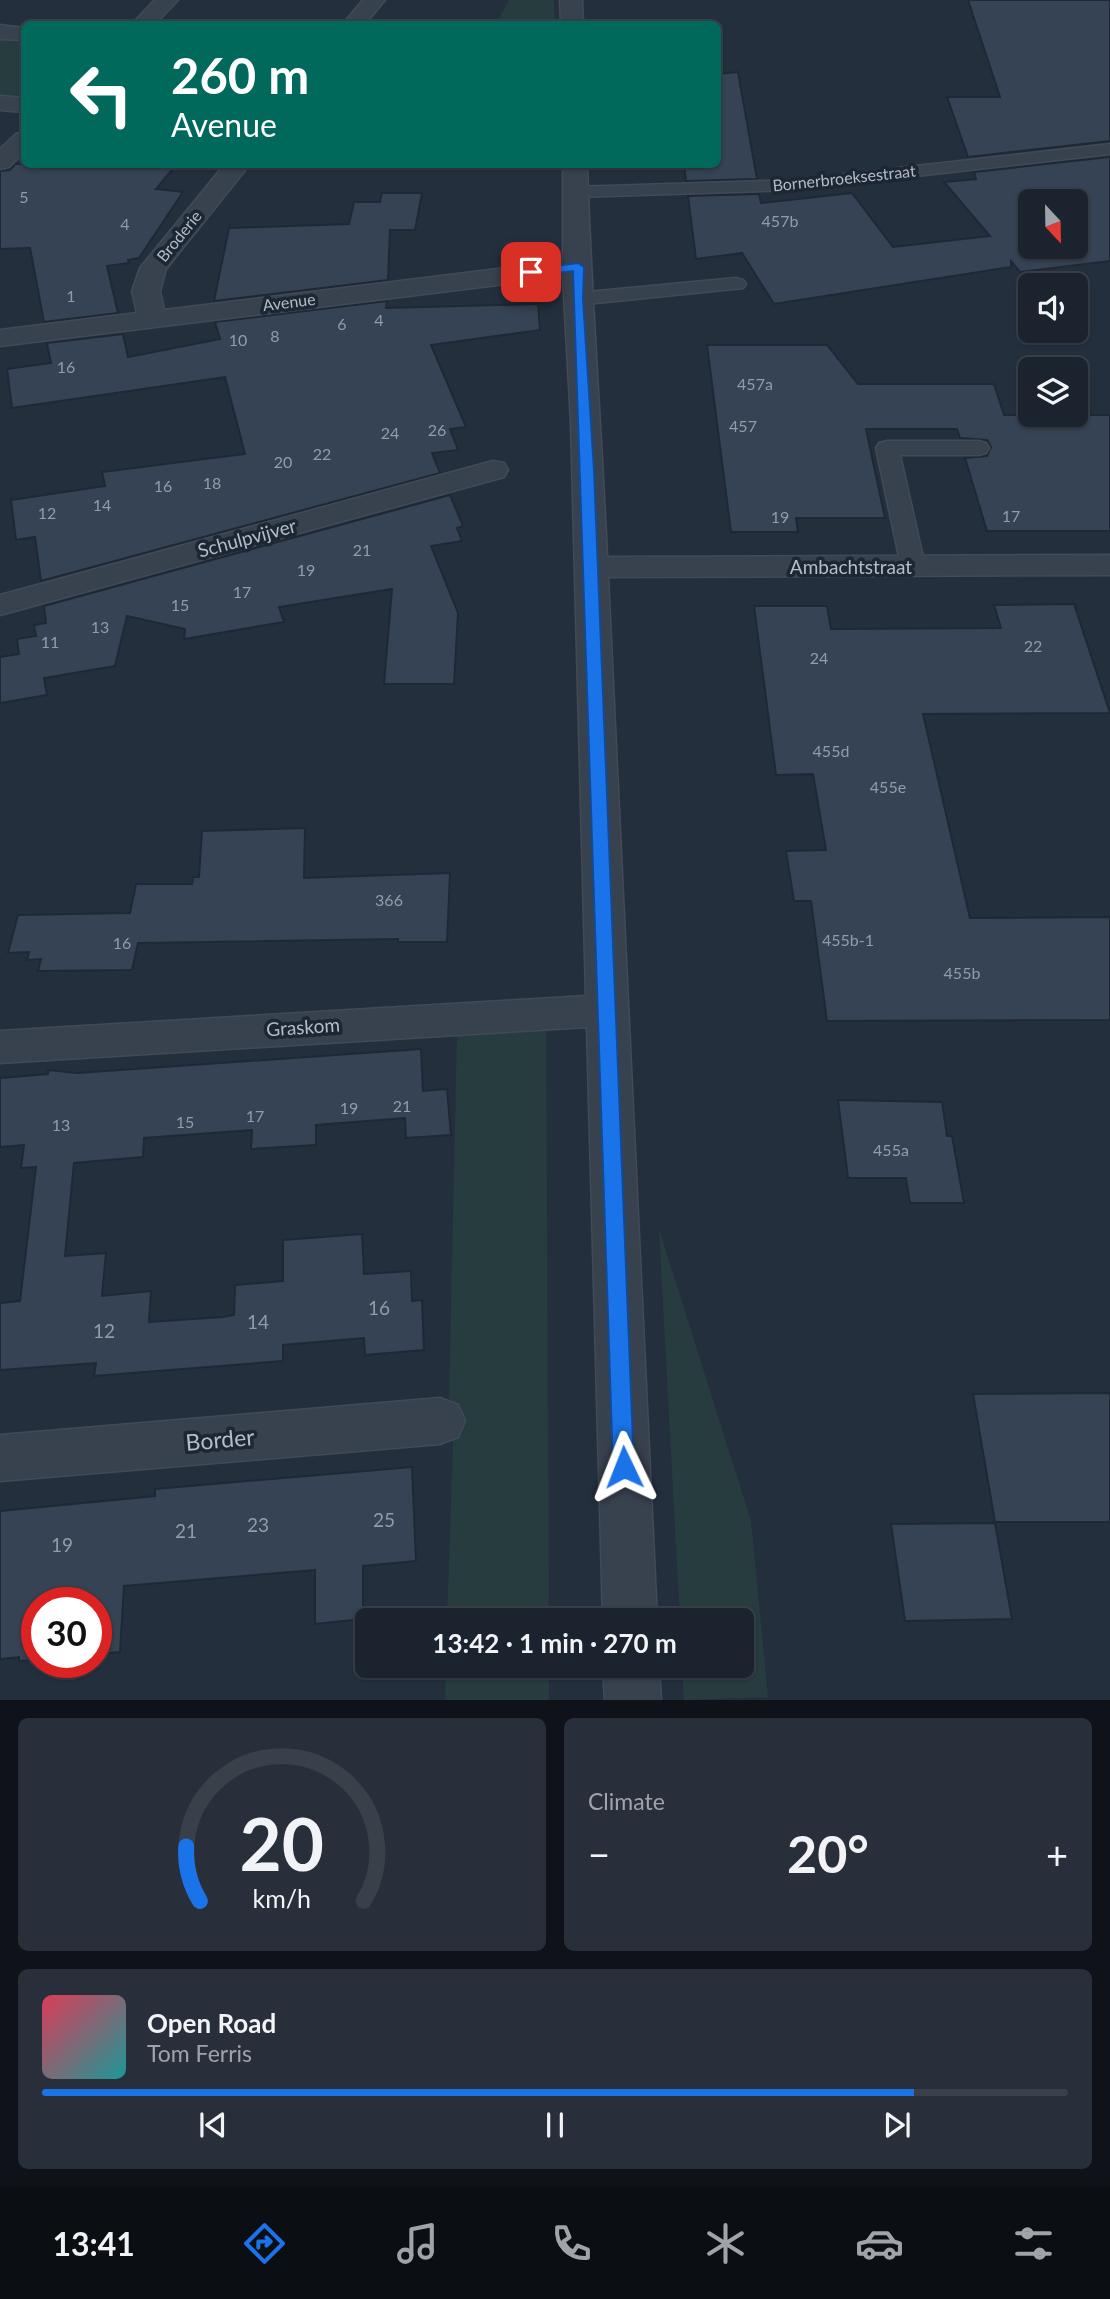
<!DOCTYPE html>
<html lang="en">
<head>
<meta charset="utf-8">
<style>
  :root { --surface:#1b232e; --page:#282f3a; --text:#f1f3f6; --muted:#a0a4aa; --line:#39404a; --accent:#1a73e8 }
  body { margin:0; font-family:Lato,sans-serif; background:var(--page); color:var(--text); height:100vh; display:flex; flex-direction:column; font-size:26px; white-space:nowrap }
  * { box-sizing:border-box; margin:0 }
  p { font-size:23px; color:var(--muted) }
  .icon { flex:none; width:38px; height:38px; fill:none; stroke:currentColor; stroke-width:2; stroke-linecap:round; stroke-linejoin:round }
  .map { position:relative; height:1700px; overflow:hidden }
  .drawer { display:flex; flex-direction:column; gap:18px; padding:18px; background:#0f1319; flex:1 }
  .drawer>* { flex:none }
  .guide { position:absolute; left:21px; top:21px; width:700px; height:147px; border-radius:10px; box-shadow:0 2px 5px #0004,0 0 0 2px var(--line); background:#00695c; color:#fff; overflow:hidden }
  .needle { width:46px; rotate:158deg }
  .buttons { position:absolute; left:1018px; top:189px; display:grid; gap:14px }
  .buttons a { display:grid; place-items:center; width:70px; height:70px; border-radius:10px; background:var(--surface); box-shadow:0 2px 5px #0004,0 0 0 2px var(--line); font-size:35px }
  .speed { position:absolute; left:21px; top:1587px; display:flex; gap:14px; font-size:35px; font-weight:700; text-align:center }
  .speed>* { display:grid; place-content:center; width:91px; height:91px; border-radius:50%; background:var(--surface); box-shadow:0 2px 5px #0004,0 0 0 2px var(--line); line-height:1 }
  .speed .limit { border:10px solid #d22; background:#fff; color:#111 }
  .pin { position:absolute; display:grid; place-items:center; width:60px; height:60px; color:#fff; margin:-30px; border-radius:14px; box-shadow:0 4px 10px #0006 }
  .me { position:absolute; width:77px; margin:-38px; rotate:358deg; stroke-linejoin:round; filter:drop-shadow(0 0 5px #0008) }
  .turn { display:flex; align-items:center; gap:24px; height:147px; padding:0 35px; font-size:32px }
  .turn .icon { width:91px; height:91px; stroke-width:2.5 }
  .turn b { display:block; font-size:49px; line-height:60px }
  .big { font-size:52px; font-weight:700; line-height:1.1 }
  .drawer .widget { flex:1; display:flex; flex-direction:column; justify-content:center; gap:10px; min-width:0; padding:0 24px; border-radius:10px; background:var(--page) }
  .drawer .dial { align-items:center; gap:0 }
  .dial svg { height:182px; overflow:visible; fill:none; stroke:var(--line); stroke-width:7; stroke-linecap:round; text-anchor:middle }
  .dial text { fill:var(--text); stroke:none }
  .song { display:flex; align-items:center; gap:21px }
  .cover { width:84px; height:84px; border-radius:10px; background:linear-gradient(135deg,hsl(350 70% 55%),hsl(180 70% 35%)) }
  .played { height:7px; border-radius:4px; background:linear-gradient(90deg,var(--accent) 85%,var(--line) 85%) }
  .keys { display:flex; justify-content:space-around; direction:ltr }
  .heat { display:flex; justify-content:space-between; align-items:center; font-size:38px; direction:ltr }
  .drawer .tiles { flex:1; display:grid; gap:18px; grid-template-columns:1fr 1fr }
  .widget:last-child { grid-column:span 2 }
  .trip { position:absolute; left:355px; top:1608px; width:399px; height:70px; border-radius:10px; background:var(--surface); box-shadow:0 2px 5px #0004,0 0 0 2px var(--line); font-weight:700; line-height:70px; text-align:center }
  .menu { display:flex; height:112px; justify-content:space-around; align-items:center; background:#0b0e12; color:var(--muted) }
  .menu .icon { width:49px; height:49px }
  .menu .on { color:var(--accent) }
  .menu b { font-size:32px; color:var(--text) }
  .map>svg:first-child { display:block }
  .green { fill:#263c3f }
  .building { fill:#364354; stroke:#1f2835; stroke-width:2; fill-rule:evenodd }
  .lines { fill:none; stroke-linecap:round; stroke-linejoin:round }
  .lane-casing { stroke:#414a57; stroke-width:3 }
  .street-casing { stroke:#414a57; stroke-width:3 }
  .lane { fill:#38414e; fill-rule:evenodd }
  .street { fill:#38414e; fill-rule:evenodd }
  .route { fill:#1a73e8; stroke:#114b97; stroke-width:2 }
  .labels { text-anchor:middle; stroke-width:7; stroke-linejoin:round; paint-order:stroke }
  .far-street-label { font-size:16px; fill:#b4bcc9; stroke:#1d2633 }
  .number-label { font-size:16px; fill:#929caa }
  .street-label { font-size:19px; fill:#b4bcc9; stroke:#1d2633 }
  .near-number-label { font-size:19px; fill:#929caa }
  .near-street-label { font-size:23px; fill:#b4bcc9; stroke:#1d2633 }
</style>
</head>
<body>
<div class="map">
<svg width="1110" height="1701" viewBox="0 0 1110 1701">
  <rect width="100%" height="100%" fill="#242f3e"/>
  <path class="green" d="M509,0h45l1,24h-59z
    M0,36l24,3v61l-24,-2z
    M546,1027l3,593h-102l6,-174 -4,-46 8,-368z
    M659,1229l92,292 17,176 -84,3 -2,-34h60v-46h-62z
    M446,1666h103v34h-104z"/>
  <path class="building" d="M968,0h142v141l-142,16 -21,-60h53z
    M738,72l19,107 -71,2 -2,-17h34v-90z
    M1110,157v104l-90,11 -9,-11v6l-237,37 -32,-51 -46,6 -8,-63 71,-2 2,9 91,-10 41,54 97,-11 -46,-54 32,-3 -2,-7zM1031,201h45v46h-45z
    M15,164h162l-21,25 27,3 -44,66 -11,2 1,3 -22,3 11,47 -74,9 -14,-74 -30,1v-78l10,-1z
    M382,193h40l-7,37h-25l-2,50 -174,21 15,-73 120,-4 5,-22h26z
    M387,301l-1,7 152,-4 2,26 -109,15 35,82 -16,2 8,21 -26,3 8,20 -399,108 -6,-44 -19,3 -5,-40 94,-14 -3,-14 143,-18 -20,-77 -213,31 -5,-39 44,-6 -4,-20 76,-9 5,23 92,-18 -5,-17z
    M707,345h120l31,39h136l10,31h106v116h-123l-22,-73 22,-2 4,-9 -4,-7 -27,-2 -3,-9h-91l19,89h-89l2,14h-67z
    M450,495l13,31 -6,2 5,13 -31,5 27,67 -4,71h-70l8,-95 -113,18 5,15 -100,17 1,-10 -58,-13 -12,50 -71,12 3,17 -47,8v-46l19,-3 -2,-15 19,-3 -2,-11 12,-2 -2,-17z
    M1074,604l36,109 -187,1 47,204 140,-1v103l-283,1 -16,-120h-17l-8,-50 40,-1 -13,-76 -37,1 -22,-169h73l4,23 170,-1 -7,-23z
    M305,828l-1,50 146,-5 -3,69h-49v-3l-260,4 -6,27 -94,1 3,-12 -14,1 2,-8 -21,1 10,-38 112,-2 6,-29h56l1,-7h6l3,-46z
    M421,1049l2,42 24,-2 4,46 -45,3 -1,-20 -89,7v20l-65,4 1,-19 -108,8 -1,19 -69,6 -9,93 41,-3 -4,43 49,-5 -2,31 74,-5 11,-2 1,-30 48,-4v-41l79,-6 2,40 47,-3 1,30 10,-1 2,50 -59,5 -1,-17 -81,7v16l-189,15 2,-13 -96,7v-67l20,-2 16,-134 -15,1 3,-23 -24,2v-69l48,-4v-4l29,3z
    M838,1100l104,2 5,34h5l12,67h-54l-4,-25h-58z
    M1110,1393v129h-115l-22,-128z
    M412,1467l4,94 -53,5v53l-48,5v-54l-191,16 -4,66 -24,2v-51h-59v57l-18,1v-4l-19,2v-148l155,-15v-7z
    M995,1523l17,96 -107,2 -14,-97z"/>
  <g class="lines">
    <g class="lane-casing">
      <path id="lane" d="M1110,144v10l-318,36 -216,7 -9,-5 9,-5 216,-7z
        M736,278l7,2 3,4 -3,4 -166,17 -7,-2 -3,-4 3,-4 7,-2z
        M887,441h91l8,2 3,5 -3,5 -8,2h-78l25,111 -4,5h-16l-4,-5 -25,-118 3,-5z"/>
    </g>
    <g class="street-casing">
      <path id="street" d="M155,0h23l-23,24h-23z
        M363,0h22l-20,24h-22z
        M560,0h22l1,24h-22z
        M0,25l24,3v12l-24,-1z
        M0,96l24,2v14l-24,-2z
        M24,132v20l-15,15 -9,2v-20l16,-15z
        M225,164h25l-84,105 -6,22 4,19 399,-49v-97h24c4,131 14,261 20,393l503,-2v20l-502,2 49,1043h-54l-16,-593 -587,36v-32l586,-35 -15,-574 -8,-145 -563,69v-16l137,-17 -5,-22 8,-23z
        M493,461l11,2 4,7 -4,7 -504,138v-20z
        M440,1398l18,7 7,16 -7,16 -18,7 -440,37v-46z
        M603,1666h56l2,35h-56z"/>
    </g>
    <use href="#lane" class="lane"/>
    <use href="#street" class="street"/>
  </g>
  <path class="route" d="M578,263l6,4 -1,32 11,171 40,997 -3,7 -7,3 -8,-3 -3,-7 -40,-1196 -42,5 -6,-4 6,-3z"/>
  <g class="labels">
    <g class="far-street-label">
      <text transform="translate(844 178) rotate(-6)" y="6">Bornerbroeksestraat</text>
      <text transform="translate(179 236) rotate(-51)" y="6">Broderie</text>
      <text transform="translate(289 302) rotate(-7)" y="6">Avenue</text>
    </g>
    <g class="number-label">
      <text x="24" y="203">5</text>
      <text x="780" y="227">457b</text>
      <text x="125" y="230">4</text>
      <text x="71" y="302">1</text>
      <text x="379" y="326">4</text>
      <text x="342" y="330">6</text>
      <text x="275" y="342">8</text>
      <text x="238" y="346">10</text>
      <text x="66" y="373">16</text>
      <text x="755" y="390">457a</text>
      <text x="743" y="432">457</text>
      <text x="437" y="436">26</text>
      <text x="390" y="439">24</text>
      <text x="322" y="460">22</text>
      <text x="283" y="468">20</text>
      <text x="212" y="489">18</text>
      <text x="163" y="492">16</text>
      <text x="102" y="511">14</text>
      <text x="47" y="519">12</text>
      <text x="1011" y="522">17</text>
      <text x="780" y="523">19</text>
      <text x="362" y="556">21</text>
      <text x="306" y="576">19</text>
      <text x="242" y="598">17</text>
      <text x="180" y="611">15</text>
      <text x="100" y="633">13</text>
      <text x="50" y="648">11</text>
      <text x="1033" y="652">22</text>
      <text x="819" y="664">24</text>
      <text x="831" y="757">455d</text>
      <text x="888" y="793">455e</text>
      <text x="389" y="906">366</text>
      <text x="848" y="946">455b-1</text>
      <text x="122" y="949">16</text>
      <text x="962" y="979">455b</text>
      <text x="402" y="1112">21</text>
      <text x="349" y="1114">19</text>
      <text x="255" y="1122">17</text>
      <text x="185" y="1128">15</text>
      <text x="61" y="1131">13</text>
      <text x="891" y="1156">455a</text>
    </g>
    <g class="street-label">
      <text transform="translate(247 538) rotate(-15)" y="7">Schulpvijver</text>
      <text x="851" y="574">Ambachtstraat</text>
      <text transform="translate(303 1027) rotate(-4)" y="7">Graskom</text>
    </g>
    <g class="near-number-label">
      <text x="379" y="1315">16</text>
      <text x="258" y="1329">14</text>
      <text x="104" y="1338">12</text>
      <text x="384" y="1527">25</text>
      <text x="258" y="1532">23</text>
      <text x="186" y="1538">21</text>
      <text x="62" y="1552">19</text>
    </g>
    <g class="near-street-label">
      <text transform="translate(220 1440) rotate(-5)" y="8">Border</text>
    </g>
  </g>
</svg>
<div class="buttons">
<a><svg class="needle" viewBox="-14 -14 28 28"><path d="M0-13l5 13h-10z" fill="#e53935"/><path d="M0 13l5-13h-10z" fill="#a0a4aa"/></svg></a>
<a><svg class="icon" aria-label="sound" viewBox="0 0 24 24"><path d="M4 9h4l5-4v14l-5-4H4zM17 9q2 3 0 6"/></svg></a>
<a><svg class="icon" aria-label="layers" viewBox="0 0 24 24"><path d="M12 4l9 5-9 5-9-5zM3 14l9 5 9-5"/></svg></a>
</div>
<div class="speed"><div class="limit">30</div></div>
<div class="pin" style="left:531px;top:272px;background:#d93025"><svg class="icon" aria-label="arrive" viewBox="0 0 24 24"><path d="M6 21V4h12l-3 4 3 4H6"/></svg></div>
<svg class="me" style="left:624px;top:1467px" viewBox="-20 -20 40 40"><path d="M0-17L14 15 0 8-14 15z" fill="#1a73e8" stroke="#fff" stroke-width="4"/></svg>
<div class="trip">13:42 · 1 min · 270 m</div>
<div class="guide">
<div class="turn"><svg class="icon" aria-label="left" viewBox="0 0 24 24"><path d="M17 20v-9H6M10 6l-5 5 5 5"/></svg><div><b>260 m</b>Avenue</div></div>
</div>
</div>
<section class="drawer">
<div class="tiles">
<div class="widget dial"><svg viewBox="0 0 100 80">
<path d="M14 69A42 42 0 1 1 86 69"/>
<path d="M14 69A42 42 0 0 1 8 45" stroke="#1a73e8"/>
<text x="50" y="56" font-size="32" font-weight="700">20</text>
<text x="50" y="72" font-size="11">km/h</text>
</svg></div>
<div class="widget"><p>Climate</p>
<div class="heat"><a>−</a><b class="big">20°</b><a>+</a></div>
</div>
<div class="widget">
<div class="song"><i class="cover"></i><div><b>Open Road</b><p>Tom Ferris</p></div></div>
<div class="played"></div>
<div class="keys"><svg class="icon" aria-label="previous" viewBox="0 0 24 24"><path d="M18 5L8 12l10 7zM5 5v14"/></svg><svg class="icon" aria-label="pause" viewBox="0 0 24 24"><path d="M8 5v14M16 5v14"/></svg><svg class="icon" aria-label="next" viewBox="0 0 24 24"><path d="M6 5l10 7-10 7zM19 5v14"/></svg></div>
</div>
</div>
</section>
<nav class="menu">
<b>13:41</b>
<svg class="icon on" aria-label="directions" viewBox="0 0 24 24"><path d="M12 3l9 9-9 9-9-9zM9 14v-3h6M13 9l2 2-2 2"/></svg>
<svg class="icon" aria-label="music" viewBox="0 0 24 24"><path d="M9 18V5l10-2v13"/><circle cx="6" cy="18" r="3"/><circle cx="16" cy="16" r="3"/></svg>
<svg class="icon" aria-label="phone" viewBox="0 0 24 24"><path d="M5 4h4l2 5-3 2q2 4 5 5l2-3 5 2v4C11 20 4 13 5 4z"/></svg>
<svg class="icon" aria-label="climate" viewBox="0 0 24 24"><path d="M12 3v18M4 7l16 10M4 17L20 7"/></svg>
<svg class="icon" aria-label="car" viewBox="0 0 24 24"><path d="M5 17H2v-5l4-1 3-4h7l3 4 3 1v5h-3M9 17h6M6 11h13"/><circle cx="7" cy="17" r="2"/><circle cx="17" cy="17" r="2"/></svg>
<svg class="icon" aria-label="filters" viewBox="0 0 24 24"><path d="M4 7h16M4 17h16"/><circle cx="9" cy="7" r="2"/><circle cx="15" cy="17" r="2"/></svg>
</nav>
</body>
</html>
